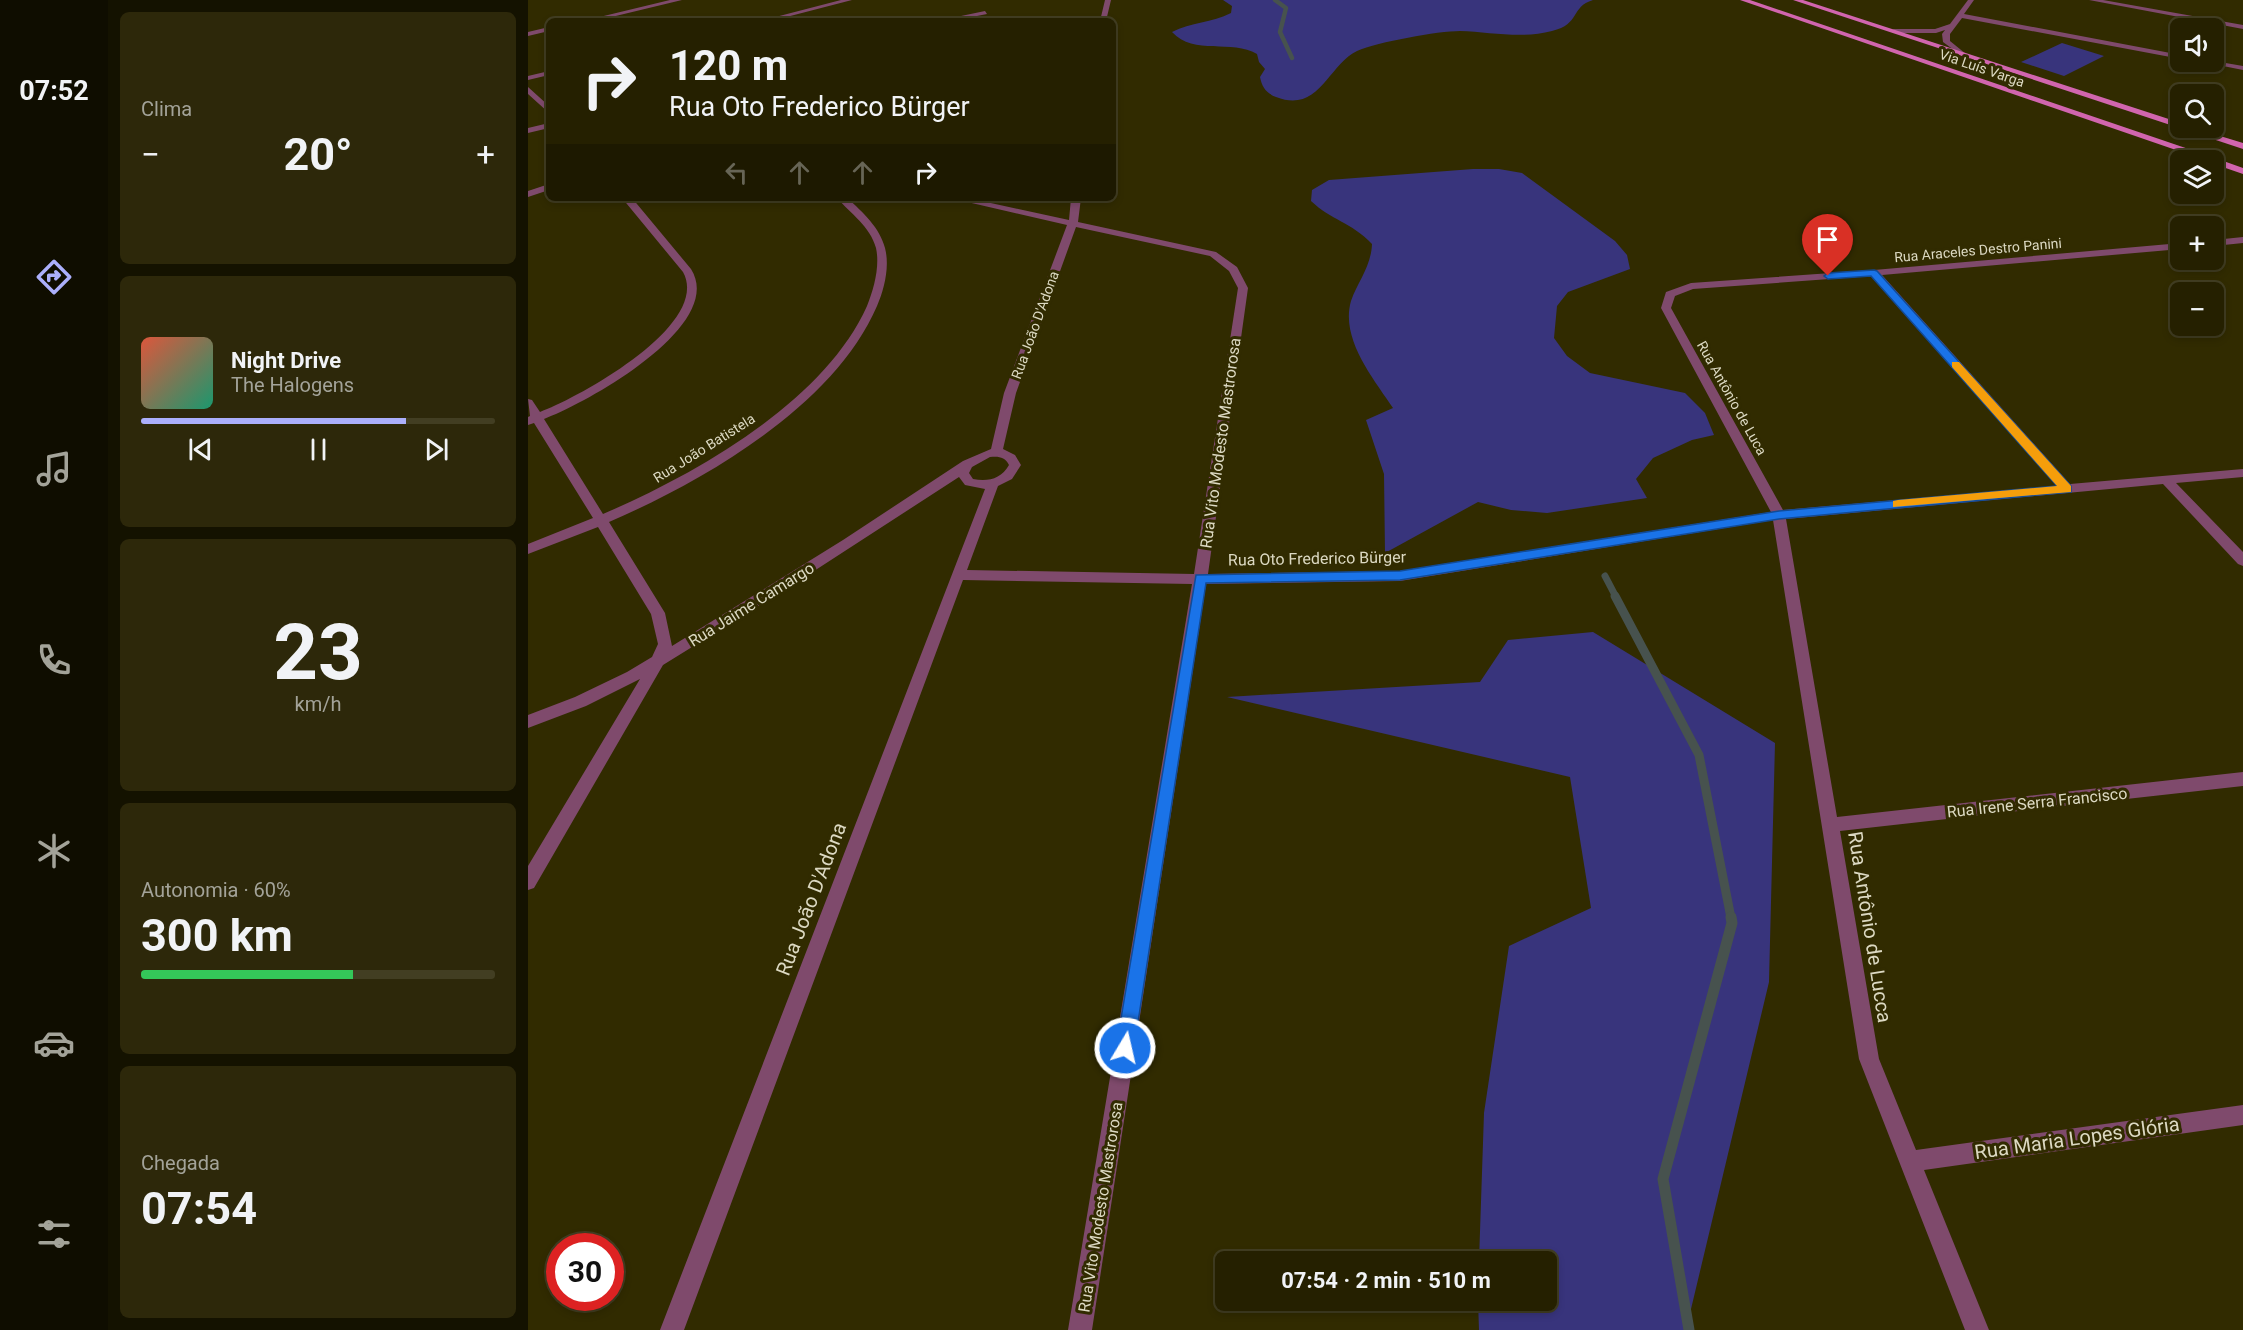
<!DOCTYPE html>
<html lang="pt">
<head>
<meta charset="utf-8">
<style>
  :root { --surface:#252000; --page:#2d280a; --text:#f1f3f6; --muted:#a3a399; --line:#423e22; --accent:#abaffb }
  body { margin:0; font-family:Roboto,sans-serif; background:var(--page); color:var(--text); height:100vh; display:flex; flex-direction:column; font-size:22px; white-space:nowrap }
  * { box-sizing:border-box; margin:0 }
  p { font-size:20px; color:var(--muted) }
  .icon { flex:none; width:33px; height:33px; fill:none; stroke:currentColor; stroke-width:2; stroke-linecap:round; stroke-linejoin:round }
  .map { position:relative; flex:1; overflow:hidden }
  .side { display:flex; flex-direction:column; gap:12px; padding:12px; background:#141200; width:420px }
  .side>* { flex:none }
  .banner { position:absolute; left:18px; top:18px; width:570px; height:183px; border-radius:9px; box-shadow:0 3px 9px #0003,0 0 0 2px var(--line); background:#252000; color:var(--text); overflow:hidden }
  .controls { position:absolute; left:1642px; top:18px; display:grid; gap:12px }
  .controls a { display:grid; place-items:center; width:54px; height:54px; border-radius:9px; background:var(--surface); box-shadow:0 3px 9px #0003,0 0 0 2px var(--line); font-size:30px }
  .speed { position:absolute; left:18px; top:1233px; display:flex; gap:12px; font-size:30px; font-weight:700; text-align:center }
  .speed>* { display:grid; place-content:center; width:78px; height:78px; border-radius:50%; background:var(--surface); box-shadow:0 3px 9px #0003,0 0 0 2px var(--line); line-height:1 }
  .speed .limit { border:9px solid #d22; background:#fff; color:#111 }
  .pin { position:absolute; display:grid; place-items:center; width:51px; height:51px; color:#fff; margin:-62px -26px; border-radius:50% 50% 50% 0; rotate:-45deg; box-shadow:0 0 6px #0007 }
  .pin .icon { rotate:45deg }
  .me { position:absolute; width:66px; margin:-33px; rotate:9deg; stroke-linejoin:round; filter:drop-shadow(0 0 4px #0008) }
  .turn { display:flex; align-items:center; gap:21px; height:126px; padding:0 24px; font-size:27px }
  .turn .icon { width:78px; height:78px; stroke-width:2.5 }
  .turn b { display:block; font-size:42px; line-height:51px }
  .lanes { display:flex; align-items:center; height:57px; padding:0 24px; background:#0003; justify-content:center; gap:30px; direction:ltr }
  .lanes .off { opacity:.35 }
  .big { font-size:45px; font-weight:700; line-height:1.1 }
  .side .tile { flex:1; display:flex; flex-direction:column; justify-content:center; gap:9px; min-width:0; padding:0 21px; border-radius:9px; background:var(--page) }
  .side .dial { align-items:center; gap:0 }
  .dial b { font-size:78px; line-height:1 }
  .song { display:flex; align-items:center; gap:18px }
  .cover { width:72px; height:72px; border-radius:9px; background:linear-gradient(135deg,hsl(10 70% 55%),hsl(160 70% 35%)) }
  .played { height:6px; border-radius:3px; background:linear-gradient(90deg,var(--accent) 75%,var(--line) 75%) }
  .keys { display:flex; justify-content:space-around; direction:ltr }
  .heat { display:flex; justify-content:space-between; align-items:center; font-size:33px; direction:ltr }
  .charge { height:9px; border-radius:4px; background:linear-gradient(90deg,#34c759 60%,var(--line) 0) }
  .trip { position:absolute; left:687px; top:1251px; width:342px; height:60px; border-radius:9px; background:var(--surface); box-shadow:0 3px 9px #0003,0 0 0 2px var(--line); font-weight:700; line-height:60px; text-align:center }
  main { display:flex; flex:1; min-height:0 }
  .tabs { display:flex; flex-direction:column; width:108px; justify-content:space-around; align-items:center; background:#0f0d00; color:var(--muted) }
  .tabs .icon { width:42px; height:42px }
  .tabs .on { color:var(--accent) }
  .tabs b { font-size:27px; color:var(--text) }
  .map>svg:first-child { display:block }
  .green { fill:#38347c }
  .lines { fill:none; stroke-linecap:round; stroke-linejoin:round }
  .stream-far3 { stroke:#47524e; stroke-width:4.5 }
  .stream-far2 { stroke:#47524e; stroke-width:7 }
  .stream-far1 { stroke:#47524e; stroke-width:9 }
  .stream { stroke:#47524e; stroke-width:11 }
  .minor { fill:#7f4a6c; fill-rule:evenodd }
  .major { fill:#d165ae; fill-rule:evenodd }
  .route { fill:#1a73e8; stroke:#114b97; stroke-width:1.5 }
  .slow { fill:#f59e0b }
  .labels { text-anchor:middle; stroke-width:6; stroke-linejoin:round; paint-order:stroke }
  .far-street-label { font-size:14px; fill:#dcd9c2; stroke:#312b00 }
  .street-label { font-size:16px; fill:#dcd9c2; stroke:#312b00 }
  .near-street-label { font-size:20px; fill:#dcd9c2; stroke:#312b00 }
</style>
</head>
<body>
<main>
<nav class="tabs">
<b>07:52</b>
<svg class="icon on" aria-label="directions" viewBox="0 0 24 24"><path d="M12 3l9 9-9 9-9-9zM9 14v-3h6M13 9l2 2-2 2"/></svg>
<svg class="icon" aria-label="music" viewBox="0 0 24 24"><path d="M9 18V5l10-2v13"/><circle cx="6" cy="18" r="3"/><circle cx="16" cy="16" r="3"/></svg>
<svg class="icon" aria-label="phone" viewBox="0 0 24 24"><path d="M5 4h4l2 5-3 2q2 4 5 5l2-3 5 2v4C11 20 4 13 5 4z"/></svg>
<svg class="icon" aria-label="climate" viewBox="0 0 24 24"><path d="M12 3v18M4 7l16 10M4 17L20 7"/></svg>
<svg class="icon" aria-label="car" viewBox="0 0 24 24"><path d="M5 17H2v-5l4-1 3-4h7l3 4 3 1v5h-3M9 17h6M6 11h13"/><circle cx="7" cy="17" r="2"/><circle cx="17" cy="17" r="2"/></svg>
<svg class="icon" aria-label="filters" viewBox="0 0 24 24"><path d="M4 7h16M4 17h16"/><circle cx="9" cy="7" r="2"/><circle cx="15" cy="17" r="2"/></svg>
</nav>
<section class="side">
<div class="tile"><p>Clima</p>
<div class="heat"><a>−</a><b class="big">20°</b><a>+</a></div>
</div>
<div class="tile">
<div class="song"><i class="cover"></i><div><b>Night Drive</b><p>The Halogens</p></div></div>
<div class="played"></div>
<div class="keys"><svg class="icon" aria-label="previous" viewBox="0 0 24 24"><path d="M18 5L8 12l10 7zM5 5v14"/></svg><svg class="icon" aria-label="pause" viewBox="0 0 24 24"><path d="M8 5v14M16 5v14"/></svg><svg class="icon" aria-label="next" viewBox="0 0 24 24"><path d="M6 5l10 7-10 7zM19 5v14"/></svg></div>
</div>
<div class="tile dial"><b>23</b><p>km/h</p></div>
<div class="tile"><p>Autonomia · 60%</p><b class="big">300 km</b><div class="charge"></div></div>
<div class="tile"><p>Chegada</p><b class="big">07:54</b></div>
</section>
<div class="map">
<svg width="1715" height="1330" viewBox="0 0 1715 1330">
  <rect width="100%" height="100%" fill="#312b00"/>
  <path class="green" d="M695,0h370c-23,7 -12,24 -41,31 -30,8 -62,1 -92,0 -22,0 -82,11 -103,20 -29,14 -38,63 -81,46 -10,-4 -14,-10 -16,-20l5,-8 -6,-7 -2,-8c-25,-15 -63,2 -85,-22 19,-10 40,-9 59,-19l1,-7z
    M1534,43l42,13 -40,20 -43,-14z
    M945,169h26l23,4 93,68 12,14 3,14 -62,23 -11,14 -3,32 13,18 23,17 95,20 20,20 9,22 -22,5 -39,18 -17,21 11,19 -100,15 -36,-3 -33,-8 -93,51 -1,-79 -18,-54 27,-12c-19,-29 -53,-69 -42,-107 7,-20 20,-34 21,-57 -21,-22 -41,-24 -61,-43l1,-11 17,-10z
    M1065,632l182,111 -6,239 -83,348h-207l-1,-29 68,-1v-38l-67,-1 5,-148 25,-167 82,-38 -21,-131 -343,-80 253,-15 28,-42z"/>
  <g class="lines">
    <path class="stream-far3" d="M747,0l11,8 -6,24 12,26"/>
    <path class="stream-far2" d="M1077,576l11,21"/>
    <path class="stream-far1" d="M1087,596l84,159 32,163"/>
    <path class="stream" d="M1161,1330l-26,-151 69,-256 -1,-6"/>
    <path class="minor" d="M142,0h12l-87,21h-12z
      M313,0h11l-81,21h-11z
      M577,0h6l-5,21h-6z
      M1440,0h6l-10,14 217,41v4l-219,-41 -12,16v7l16,13 -4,2 -19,-14 -1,-8 3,-4 -9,3h-42l-4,-2 4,-2h41l15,-5z
      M1561,0h14l140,25v4z
      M457,11l2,3 -35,7h-15z
      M21,27v4l-21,5v-4z
      M1686,61l29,5v4l-40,-8z
      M21,71v4l-21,5v-4z
      M0,87l21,19v7l-21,-19z
      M21,123v5l-21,5v-5z
      M21,184v6l-21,7v-6z
      M94,198h10l59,71c36,57 -106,135 -147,150l59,95c93,-40 221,-112 264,-208 7,-17 13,-40 9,-58 -6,-22 -25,-34 -39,-50h10c16,14 33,30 38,50 5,19 -1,42 -8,58 -43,100 -173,175 -268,216l56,91 7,33 171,-106 120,-79 28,-12 13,-56 63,-168 -117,-27h18l101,22 2,-22h10l-3,24 138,30 21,15 11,21 -40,286 192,-3 371,-59 -110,-204 5,-16 25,-9 183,-13 307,-27v6l-299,26 188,209 173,-15v8l-67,6 67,69v14l-5,-2 -75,-80 -377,35 51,298 406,-45v14l-403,45 39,228 37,91 327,-45v20l-319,45 65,160h-24l-106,-271 -86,-539 -373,61 -194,3 -114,746h-24l124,-746 -229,-4 -279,750h-24l325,-841 -20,-4 -6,-8 -165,107 -131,81 -129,223 -6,2v-24l112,-187 -54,27 -58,22v-13l47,-18 52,-25 25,-15 6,-13 -7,-30 -53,-87 -70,27v-10l65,-26 -59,-95 -6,2v-8l2,-1 -2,-17 4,1 8,12c38,-14 172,-87 143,-140zM548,227l134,29 19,15 9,17 -44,286 -227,-4 31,-84 14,-7 9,-14 -6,-10 -12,-6 13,-56zM1343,276l186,210 -274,24 -112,-202 4,-12 18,-7zM462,457c9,-1 15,0 19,8 -8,14 -21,17 -36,14l-4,-6 3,-6z
      M1715,237v6l-29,3v-6z"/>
    <path class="major" d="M1212,0h10l465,158 28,10v6l-29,-10v-4h-9z
      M1265,0h10l378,123v5h13l49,15v6z"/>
  </g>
  <path class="route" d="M1346,270l3,1 194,215v6l-292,27 -379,61 -194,3 -72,465 -2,7 -7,2 -6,-2 -3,-7 80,-473 204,-4 379,-60 278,-25 -186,-210 -43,3 -4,-3 4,-3z"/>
  <path class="slow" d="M1424,362h7l112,124v6l-178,15v-6l5,-1 159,-14 -105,-119z"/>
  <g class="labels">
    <g class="far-street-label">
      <text transform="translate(1454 68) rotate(19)" y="5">Via Luís Varga</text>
      <text transform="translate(1450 250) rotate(-5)" y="5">Rua Araceles Destro Panini</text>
      <text transform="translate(507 325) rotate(-70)" y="5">Rua João D'Adona</text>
      <text transform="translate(1204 398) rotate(61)" y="5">Rua Antônio de Luca</text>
      <text transform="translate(176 448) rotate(-32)" y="5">Rua João Batistela</text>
    </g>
    <g class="street-label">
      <text transform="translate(692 443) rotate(-82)" y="6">Rua Vito Modesto Mastrorosa</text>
      <text transform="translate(789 558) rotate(-1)" y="6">Rua Oto Frederico Bürger</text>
      <text transform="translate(223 604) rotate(-32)" y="6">Rua Jaime Camargo</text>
      <text transform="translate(1509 802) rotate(-6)" y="6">Rua Irene Serra Francisco</text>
      <text transform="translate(572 1207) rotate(-81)" y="6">Rua Vito Modesto Mastrorosa</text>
    </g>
    <g class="near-street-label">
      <text transform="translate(283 899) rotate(-69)" y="7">Rua João D'Adona</text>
      <text transform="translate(1342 927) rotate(81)" y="7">Rua Antônio de Lucca</text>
      <text transform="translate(1549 1138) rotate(-8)" y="7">Rua Maria Lopes Glória</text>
    </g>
  </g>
</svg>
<div class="controls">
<a><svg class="icon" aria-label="sound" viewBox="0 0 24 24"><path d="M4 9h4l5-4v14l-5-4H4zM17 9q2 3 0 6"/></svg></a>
<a><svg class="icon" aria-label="search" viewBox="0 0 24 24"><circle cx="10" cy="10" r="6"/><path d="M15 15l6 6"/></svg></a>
<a><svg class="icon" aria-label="layers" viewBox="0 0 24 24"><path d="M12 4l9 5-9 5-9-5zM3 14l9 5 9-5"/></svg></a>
<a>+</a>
<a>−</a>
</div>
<div class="speed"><div class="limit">30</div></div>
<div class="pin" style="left:1300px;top:276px;background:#d93025"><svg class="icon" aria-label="arrive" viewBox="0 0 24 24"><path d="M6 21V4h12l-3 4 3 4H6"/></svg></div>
<svg class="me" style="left:597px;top:1048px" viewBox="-20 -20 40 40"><circle r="17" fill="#1a73e8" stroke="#fff" stroke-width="3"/><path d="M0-11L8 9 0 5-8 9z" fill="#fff"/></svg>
<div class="trip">07:54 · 2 min · 510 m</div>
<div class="banner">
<div class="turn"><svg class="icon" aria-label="right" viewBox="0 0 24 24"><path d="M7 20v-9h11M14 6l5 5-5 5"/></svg><div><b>120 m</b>Rua Oto Frederico Bürger</div></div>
<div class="lanes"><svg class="icon off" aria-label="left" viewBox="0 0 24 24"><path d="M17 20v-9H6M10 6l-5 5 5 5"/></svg><svg class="icon off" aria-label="ahead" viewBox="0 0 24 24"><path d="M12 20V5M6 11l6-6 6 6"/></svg><svg class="icon off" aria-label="ahead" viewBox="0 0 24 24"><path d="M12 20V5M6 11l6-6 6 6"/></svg><svg class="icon" aria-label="right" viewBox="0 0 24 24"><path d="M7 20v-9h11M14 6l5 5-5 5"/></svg></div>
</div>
</div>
</main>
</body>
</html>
